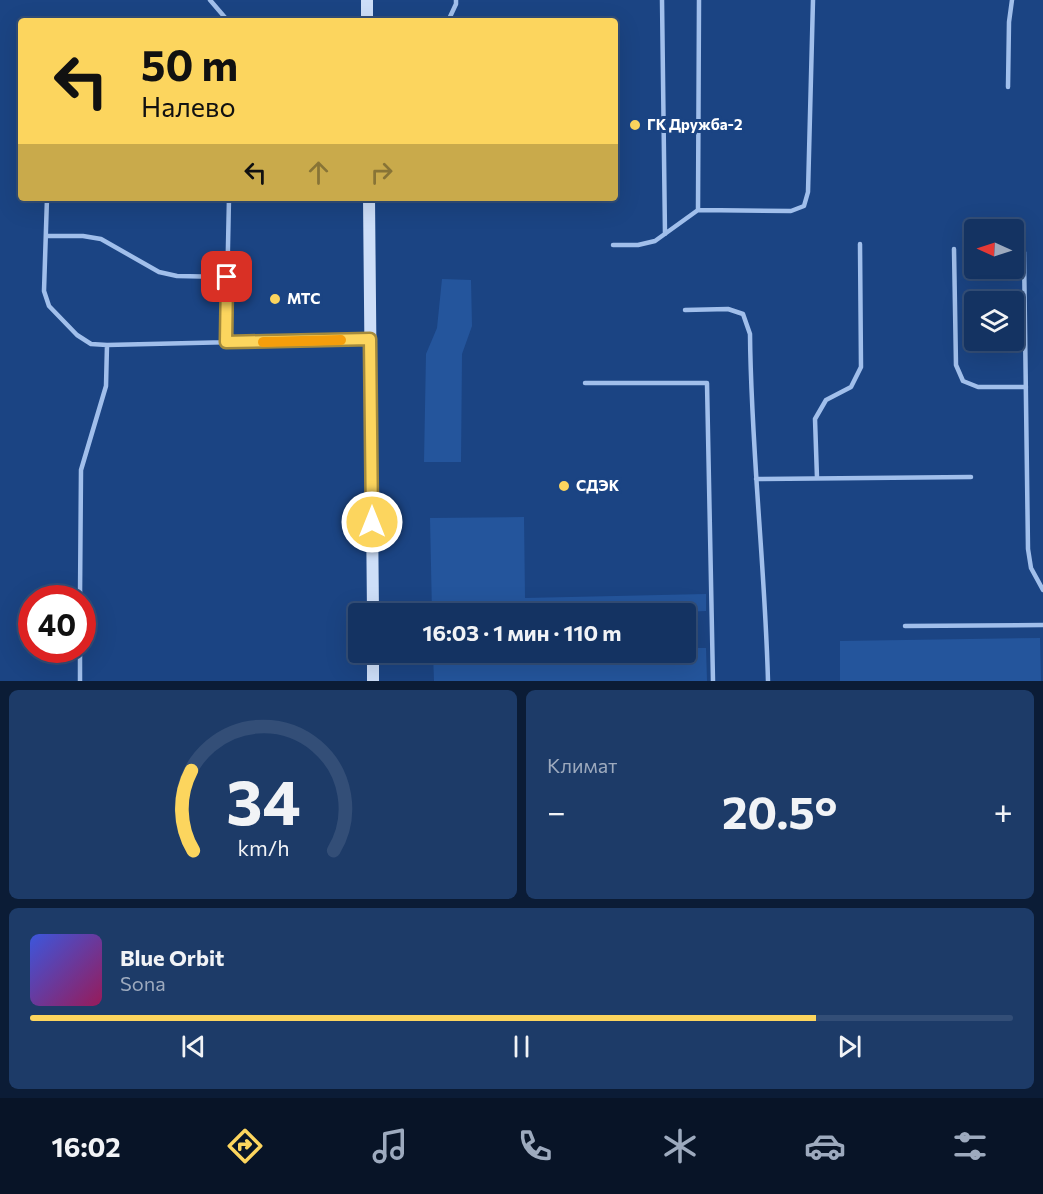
<!DOCTYPE html>
<html lang="ru">
<head>
<meta charset="utf-8">
<style>
  :root { --surface:#143362; --page:#1d3b68; --text:#f1f3f6; --muted:#9daabe; --line:#334e77; --accent:#fcd55e }
  body { margin:0; font-family:Commissioner,sans-serif; background:var(--page); color:var(--text); height:100vh; display:flex; flex-direction:column; font-size:22px; white-space:nowrap }
  * { box-sizing:border-box; margin:0 }
  p { font-size:20px; color:var(--muted) }
  .icon { flex:none; width:33px; height:33px; fill:none; stroke:currentColor; stroke-width:2; stroke-linecap:round; stroke-linejoin:round }
  .map { position:relative; height:681px; overflow:hidden }
  .panel { display:flex; flex-direction:column; gap:9px; padding:9px; background:#0b1c36; flex:1 }
  .panel>* { flex:none }
  .hud { position:absolute; left:18px; top:18px; width:600px; height:183px; border-radius:6px; box-shadow:0 6px 24px #0002,0 0 0 2px var(--line); background:#fcd55e; color:#111; overflow:hidden }
  .needle { width:39px; rotate:273deg }
  .tools { position:absolute; left:964px; top:219px; display:grid; gap:12px }
  .tools a { display:grid; place-items:center; width:60px; height:60px; border-radius:6px; background:var(--surface); box-shadow:0 6px 24px #0002,0 0 0 2px var(--line); font-size:30px }
  .speed { position:absolute; left:18px; top:585px; display:flex; gap:12px; font-size:30px; font-weight:700; text-align:center }
  .speed>* { display:grid; place-content:center; width:78px; height:78px; border-radius:50%; background:var(--surface); box-shadow:0 6px 24px #0002,0 0 0 2px var(--line); line-height:1 }
  .speed .limit { border:9px solid #d22; background:#fff; color:#111 }
  .pin { position:absolute; display:grid; place-items:center; width:51px; height:51px; color:#fff; margin:-26px; border-radius:12px; box-shadow:0 3px 9px #0006 }
  .me { position:absolute; width:66px; margin:-33px; rotate:0deg; stroke-linejoin:round; filter:drop-shadow(0 0 4px #0008) }
  .turn { display:flex; align-items:center; gap:21px; height:126px; padding:0 24px; font-size:27px }
  .turn .icon { width:78px; height:78px; stroke-width:2.5 }
  .turn b { display:block; font-size:42px; line-height:51px }
  .lanes { display:flex; align-items:center; height:57px; padding:0 24px; background:#0003; justify-content:center; gap:30px; direction:ltr }
  .lanes .off { opacity:.35 }
  .big { font-size:45px; font-weight:700; line-height:1.1 }
  .panel .tile { flex:1; display:flex; flex-direction:column; justify-content:center; gap:9px; min-width:0; padding:0 21px; border-radius:9px; background:var(--page) }
  .panel .dial { align-items:center; gap:0 }
  .dial svg { height:156px; overflow:visible; fill:none; stroke:var(--line); stroke-width:7; stroke-linecap:round; text-anchor:middle }
  .dial text { fill:var(--text); stroke:none }
  .song { display:flex; align-items:center; gap:18px }
  .cover { width:72px; height:72px; border-radius:9px; background:linear-gradient(135deg,hsl(230 70% 55%),hsl(330 70% 35%)) }
  .played { height:6px; border-radius:3px; background:linear-gradient(90deg,var(--accent) 80%,var(--line) 80%) }
  .keys { display:flex; justify-content:space-around; direction:ltr }
  .heat { display:flex; justify-content:space-between; align-items:center; font-size:33px; direction:ltr }
  .panel .tiles { flex:1; display:grid; gap:9px; grid-template-columns:1fr 1fr }
  .tile:last-child { grid-column:span 2 }
  .trip { position:absolute; left:348px; top:603px; width:348px; height:60px; border-radius:6px; background:var(--surface); box-shadow:0 6px 24px #0002,0 0 0 2px var(--line); font-weight:700; line-height:60px; text-align:center }
  .tabs { display:flex; height:96px; justify-content:space-around; align-items:center; background:#081427; color:var(--muted) }
  .tabs .icon { width:42px; height:42px }
  .tabs .current { color:var(--accent) }
  .tabs b { font-size:27px; color:var(--text) }
  .map>svg:first-child { display:block }
  .green { fill:#24559c }
  .lines { fill:none; stroke-linecap:round; stroke-linejoin:round }
  .lane { stroke:#a1bfeb; stroke-width:4.5 }
  .secondary { stroke:#cddef8; stroke-width:12 }
  .route-casing { stroke:#a48a3d; stroke-width:15 }
  .route { stroke:#fcd55e; stroke-width:10 }
  .slow { stroke:#f59e0b; stroke-width:10 }
  .poi-dot { fill:#fcd55e; stroke:#1b4483; stroke-width:2 }
  .labels { text-anchor:middle; stroke-width:6; stroke-linejoin:round; paint-order:stroke }
  .poi-label { font-size:15px; font-weight:bold; fill:#fff; stroke:#1b4483; text-anchor:start }
</style>
</head>
<body>
<div class="map">
<svg width="1043" height="681" viewBox="0 0 1043 681">
  <rect width="100%" height="100%" fill="#1b4483"/>
  <path class="green" d="M442,279l29,1 1,46 -10,28 -1,108h-37l2,-108 11,-26z
    M524,517l1,81 181,-4v17l-23,1v2l-251,-1 -2,-95z
    M1040,638l1,43h-201v-40z
    M686,648h20l1,33h-273l-1,-28 253,-1z"/>
  <g class="lines">
    <path class="lane" d="M210,0l18,21
      M662,0l3,234
      M699,0l-1,210 93,1 13,-5 4,-14 5,-192
      M442,21l7,-2 7,-15v-4
      M1008,87l1,-65 3,-22
      M47,198l-3,93 5,15 28,29 14,9 16,1
      M46,236h37l18,3 58,33 18,4 50,1
      M613,245h25l17,-4 43,-31
      M954,249l2,116 7,16 15,6h48
      M1024,252l4,297 3,19 12,22
      M685,310l43,-1 15,5 7,20c1,116 15,231 18,347
      M226,342l3,-144
      M585,383h122l6,298
      M817,478l-2,-59 11,-19 25,-13 10,-20 -1,-123
      M756,479l215,-2
      M80,598l1,-128 25,-84 1,-41 263,-6
      M905,626l138,-1
      M80,681v-31"/>
    <path class="secondary" d="M367,0v21
      M369,198l4,416
      M373,652v29"/>
  </g>
  <g class="lines">
    <g class="route-casing">
      <path id="route" d="M227,277l-1,65 144,-3 2,183"/>
    </g>
    <use href="#route" class="route"/>
    <path class="slow" d="M263,342l78,-2"/>
  </g>
  <g class="poi-dot">
    <circle cx="635" cy="125" r="6"/>
    <circle cx="275" cy="299" r="6"/>
    <circle cx="564" cy="486" r="6"/>
  </g>
  <g class="labels">
    <g class="poi-label">
      <text x="647" y="130">ГК Дружба-2</text>
      <text x="287" y="304">МТС</text>
      <text x="576" y="491">СДЭК</text>
    </g>
  </g>
</svg>
<div class="tools">
<a><svg class="needle" viewBox="-14 -14 28 28"><path d="M0-13l5 13h-10z" fill="#e53935"/><path d="M0 13l5-13h-10z" fill="#9daabe"/></svg></a>
<a><svg class="icon" aria-label="layers" viewBox="0 0 24 24"><path d="M12 4l9 5-9 5-9-5zM3 14l9 5 9-5"/></svg></a>
</div>
<div class="speed"><div class="limit">40</div></div>
<div class="pin" style="left:227px;top:277px;background:#d93025"><svg class="icon" aria-label="arrive" viewBox="0 0 24 24"><path d="M6 21V4h12l-3 4 3 4H6"/></svg></div>
<svg class="me" style="left:372px;top:522px" viewBox="-20 -20 40 40"><circle r="17" fill="#fcd55e" stroke="#fff" stroke-width="3"/><path d="M0-11L8 9 0 5-8 9z" fill="#fff"/></svg>
<div class="trip">16:03 · 1 мин · 110 m</div>
<div class="hud">
<div class="turn"><svg class="icon" aria-label="left" viewBox="0 0 24 24"><path d="M17 20v-9H6M10 6l-5 5 5 5"/></svg><div><b>50 m</b>Налево</div></div>
<div class="lanes"><svg class="icon" aria-label="left" viewBox="0 0 24 24"><path d="M17 20v-9H6M10 6l-5 5 5 5"/></svg><svg class="icon off" aria-label="ahead" viewBox="0 0 24 24"><path d="M12 20V5M6 11l6-6 6 6"/></svg><svg class="icon off" aria-label="right" viewBox="0 0 24 24"><path d="M7 20v-9h11M14 6l5 5-5 5"/></svg></div>
</div>
</div>
<section class="panel">
<div class="tiles">
<div class="tile dial"><svg viewBox="0 0 100 80">
<path d="M14 69A42 42 0 1 1 86 69"/>
<path d="M14 69A42 42 0 0 1 13 28" stroke="#fcd55e"/>
<text x="50" y="56" font-size="32" font-weight="700">34</text>
<text x="50" y="72" font-size="11">km/h</text>
</svg></div>
<div class="tile"><p>Климат</p>
<div class="heat"><a>−</a><b class="big">20.5°</b><a>+</a></div>
</div>
<div class="tile">
<div class="song"><i class="cover"></i><div><b>Blue Orbit</b><p>Sona</p></div></div>
<div class="played"></div>
<div class="keys"><svg class="icon" aria-label="previous" viewBox="0 0 24 24"><path d="M18 5L8 12l10 7zM5 5v14"/></svg><svg class="icon" aria-label="pause" viewBox="0 0 24 24"><path d="M8 5v14M16 5v14"/></svg><svg class="icon" aria-label="next" viewBox="0 0 24 24"><path d="M6 5l10 7-10 7zM19 5v14"/></svg></div>
</div>
</div>
</section>
<nav class="tabs">
<b>16:02</b>
<svg class="icon current" aria-label="directions" viewBox="0 0 24 24"><path d="M12 3l9 9-9 9-9-9zM9 14v-3h6M13 9l2 2-2 2"/></svg>
<svg class="icon" aria-label="music" viewBox="0 0 24 24"><path d="M9 18V5l10-2v13"/><circle cx="6" cy="18" r="3"/><circle cx="16" cy="16" r="3"/></svg>
<svg class="icon" aria-label="phone" viewBox="0 0 24 24"><path d="M5 4h4l2 5-3 2q2 4 5 5l2-3 5 2v4C11 20 4 13 5 4z"/></svg>
<svg class="icon" aria-label="climate" viewBox="0 0 24 24"><path d="M12 3v18M4 7l16 10M4 17L20 7"/></svg>
<svg class="icon" aria-label="car" viewBox="0 0 24 24"><path d="M5 17H2v-5l4-1 3-4h7l3 4 3 1v5h-3M9 17h6M6 11h13"/><circle cx="7" cy="17" r="2"/><circle cx="17" cy="17" r="2"/></svg>
<svg class="icon" aria-label="filters" viewBox="0 0 24 24"><path d="M4 7h16M4 17h16"/><circle cx="9" cy="7" r="2"/><circle cx="15" cy="17" r="2"/></svg>
</nav>
</body>
</html>
